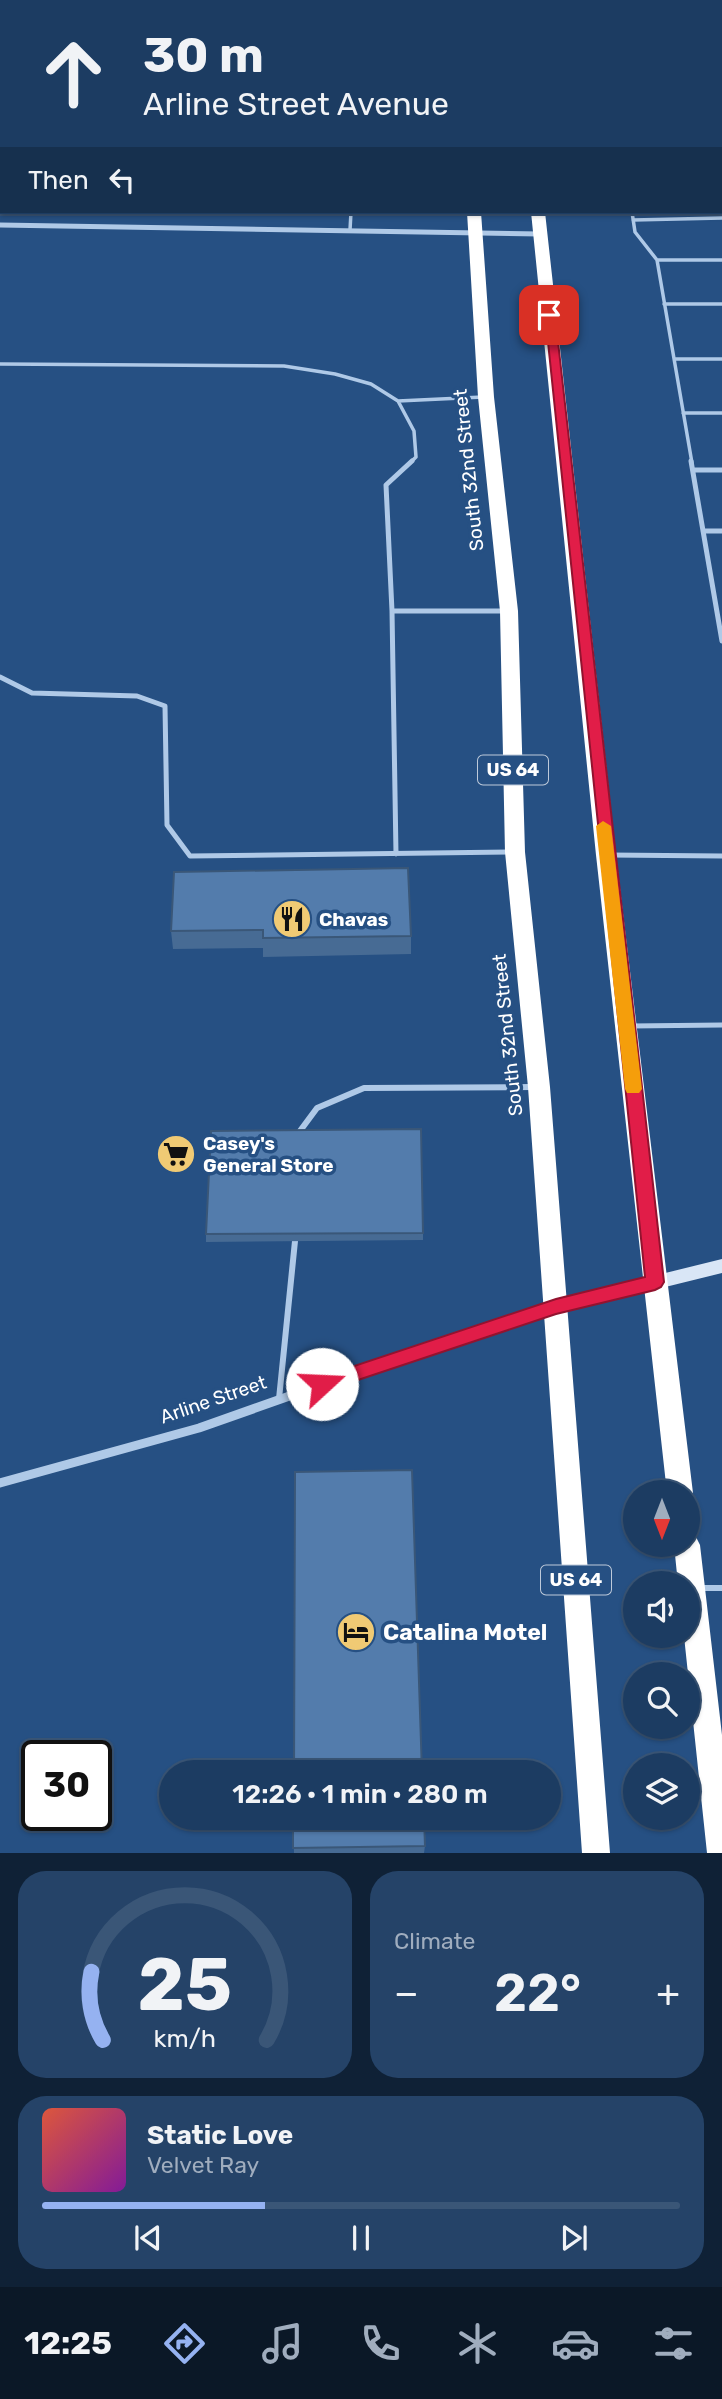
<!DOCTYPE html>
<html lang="en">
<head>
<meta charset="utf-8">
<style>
  :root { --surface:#1c3c62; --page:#254368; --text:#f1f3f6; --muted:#a0adbe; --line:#3a5677; --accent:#95b2f1 }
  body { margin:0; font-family:Rubik,sans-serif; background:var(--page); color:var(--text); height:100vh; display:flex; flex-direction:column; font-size:26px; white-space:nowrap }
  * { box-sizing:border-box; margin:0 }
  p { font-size:23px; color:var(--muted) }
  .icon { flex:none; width:38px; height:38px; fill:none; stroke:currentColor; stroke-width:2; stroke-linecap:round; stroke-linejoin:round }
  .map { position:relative; height:1853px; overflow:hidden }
  .drawer { display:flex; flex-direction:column; gap:18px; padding:18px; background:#0f2136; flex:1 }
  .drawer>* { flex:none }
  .banner { position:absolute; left:0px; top:0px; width:723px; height:214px; box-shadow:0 2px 5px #0004,0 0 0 2px var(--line); background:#1c3c62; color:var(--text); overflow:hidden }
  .needle { width:46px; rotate:180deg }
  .fabs { position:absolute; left:623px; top:1480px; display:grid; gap:14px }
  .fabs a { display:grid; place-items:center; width:77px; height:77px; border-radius:50%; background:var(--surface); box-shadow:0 2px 5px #0004,0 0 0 2px var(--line); font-size:35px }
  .speed { position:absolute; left:21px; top:1740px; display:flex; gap:14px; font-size:35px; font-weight:700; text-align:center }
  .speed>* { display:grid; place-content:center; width:91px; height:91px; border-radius:50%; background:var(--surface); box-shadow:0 2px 5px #0004,0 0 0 2px var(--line); line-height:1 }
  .speed .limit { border:4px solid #111; border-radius:10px; background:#fff; color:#111 }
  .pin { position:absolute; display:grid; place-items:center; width:60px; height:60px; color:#fff; margin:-30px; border-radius:14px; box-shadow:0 4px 10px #0006 }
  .me { position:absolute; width:77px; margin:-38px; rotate:70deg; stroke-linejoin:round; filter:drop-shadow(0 0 5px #0008) }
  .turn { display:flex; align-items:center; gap:24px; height:147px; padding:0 28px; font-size:32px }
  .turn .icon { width:91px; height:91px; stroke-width:2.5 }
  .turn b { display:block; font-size:49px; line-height:60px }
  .then { display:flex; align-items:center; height:66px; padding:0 28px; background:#0003; gap:14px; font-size:26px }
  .big { font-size:52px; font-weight:600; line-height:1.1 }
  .drawer .card { flex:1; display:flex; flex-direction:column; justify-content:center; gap:10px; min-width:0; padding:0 24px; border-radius:28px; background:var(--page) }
  .drawer .dial { align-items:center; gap:0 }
  .dial svg { height:182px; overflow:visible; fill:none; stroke:var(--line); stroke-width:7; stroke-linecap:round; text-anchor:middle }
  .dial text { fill:var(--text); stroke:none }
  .song { display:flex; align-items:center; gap:21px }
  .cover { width:84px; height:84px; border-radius:10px; background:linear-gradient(135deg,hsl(10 70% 55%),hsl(290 70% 35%)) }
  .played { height:7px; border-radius:4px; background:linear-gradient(90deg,var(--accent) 35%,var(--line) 35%) }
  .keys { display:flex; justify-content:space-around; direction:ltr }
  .heat { display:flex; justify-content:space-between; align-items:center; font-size:38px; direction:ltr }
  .drawer .tiles { flex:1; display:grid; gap:18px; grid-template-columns:1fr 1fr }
  .card:last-child { grid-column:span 2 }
  .trip { position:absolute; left:159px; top:1760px; width:402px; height:70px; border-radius:35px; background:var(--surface); box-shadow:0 2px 5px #0004,0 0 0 2px var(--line); font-weight:600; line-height:70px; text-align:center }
  .tabs { display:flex; height:112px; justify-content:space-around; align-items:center; background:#0b1827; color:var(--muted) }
  .tabs .icon { width:49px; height:49px }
  .tabs .on { color:var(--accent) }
  .tabs b { font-size:32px; color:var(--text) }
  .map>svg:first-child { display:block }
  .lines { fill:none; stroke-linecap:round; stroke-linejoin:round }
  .lane-far2 { stroke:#afc9e7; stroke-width:3.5 }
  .lane-far1 { stroke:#afc9e7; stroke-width:5 }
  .lane { stroke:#afc9e7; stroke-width:6 }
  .street-far1 { stroke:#afc9e7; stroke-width:5 }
  .street { stroke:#afc9e7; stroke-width:9 }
  .secondary { fill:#d9e6f6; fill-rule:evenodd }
  .highway { fill:#fff; fill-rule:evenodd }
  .wall { fill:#476b94 }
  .building { fill:#537cac; stroke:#3a5778; stroke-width:2 }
  .route { fill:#e11d48; stroke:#92132f; stroke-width:2 }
  .slow { fill:#f59e0b }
  .labels { text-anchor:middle; stroke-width:7; stroke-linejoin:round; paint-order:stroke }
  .shield { fill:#265083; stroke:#becada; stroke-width:2 }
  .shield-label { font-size:18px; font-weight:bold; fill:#fff }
  .street-label { font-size:19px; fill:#fff; stroke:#265083 }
  .poi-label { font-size:19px; font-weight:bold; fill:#fff; stroke:#265083; text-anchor:start }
  .near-poi-label { font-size:23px; font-weight:bold; fill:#fff; stroke:#265083; text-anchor:start }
</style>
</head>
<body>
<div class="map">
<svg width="722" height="1853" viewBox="0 0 722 1853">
  <rect width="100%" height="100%" fill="#265083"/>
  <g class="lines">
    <path class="lane-far2" d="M245,0l2,2
      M331,2l13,-2
      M632,212l3,20 22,28 35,203
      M633,220l89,-2
      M350,230l1,-18
      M657,260h65
      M664,304h58
      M674,359h48
      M0,364l284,2 51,8 36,10 27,17 16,30 2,26 -6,6
      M398,401l85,-4
      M683,413h39"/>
    <path class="lane-far1" d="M691,461l31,180
      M693,470h29
      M703,531h19
      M392,611h114
      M0,677l32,16 105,3 28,10 2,119 23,31 319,-4
      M396,854l-4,-243 -6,-126 26,-24
      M609,855l113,1
      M631,1026l91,-1"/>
    <path class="lane" d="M297,1135l20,-27 47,-20 168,-1
      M279,1399l16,-158
      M701,1588h21"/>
    <path class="street-far1" d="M0,225l540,9"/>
    <path class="street" d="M0,1483l199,-55 187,-66 166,-54"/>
    <path class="secondary" d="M722,1259v14l-166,41 -6,-2 -2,-5 2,-5 6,-2z"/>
    <path class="highway" d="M451,0h14v2h-14z
      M509,0h14v2h-14z
      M467,212h14l13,185 24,214 7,241 25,235 60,766h-28l-54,-766 -23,-235 -5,-241 -22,-214z
      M531,212h14l71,643 77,638 -5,9v-9h-21l-71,-638z
      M688,1533l8,4 4,8 22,190v118h-15l-23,-217h4v-52h-10l-4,-39h14z"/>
  </g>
  <path class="wall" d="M721,28h1v34l-1,-5z
    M174,872l237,64v18l-148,3v-9l-90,1 -2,-18z
    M423,1233v7l-217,2v-8z
    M293,1818l132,28 -1,7h-130z"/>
  <path class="building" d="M408,868l3,68 -148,2v-8l-92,1 3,-59z
    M421,1129l2,104 -217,1 5,-103z
    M412,1470l10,303h-128l1,-301z
    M293,1818h131l1,28 -132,2z"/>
  <path class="route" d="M545,313l10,2 109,967 -3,5 -6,3 -99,24 -234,78 -7,-2 -3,-6 3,-5 241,-80 89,-22z"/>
  <path class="slow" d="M603,821l8,5 31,263 -3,4h-12l-2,-4 -29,-263z"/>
  <defs>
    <g id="restaurant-disc" transform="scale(2.0125)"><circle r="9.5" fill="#f0ca74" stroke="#265083"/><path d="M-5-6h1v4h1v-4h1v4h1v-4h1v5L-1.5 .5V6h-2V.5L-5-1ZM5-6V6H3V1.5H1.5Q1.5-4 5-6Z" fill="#111"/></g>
    <g id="supermarket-disc" transform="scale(2.0125)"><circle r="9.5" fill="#f0ca74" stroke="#265083"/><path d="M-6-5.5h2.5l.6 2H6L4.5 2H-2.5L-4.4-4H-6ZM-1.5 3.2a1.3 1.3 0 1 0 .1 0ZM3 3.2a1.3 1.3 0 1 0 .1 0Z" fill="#111"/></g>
    <g id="hotel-disc" transform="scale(2.0125)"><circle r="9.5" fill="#f0ca74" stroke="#265083"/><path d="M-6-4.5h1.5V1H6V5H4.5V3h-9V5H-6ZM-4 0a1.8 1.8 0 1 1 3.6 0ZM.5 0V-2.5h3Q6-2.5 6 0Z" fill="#111"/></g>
  </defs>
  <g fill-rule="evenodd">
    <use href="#restaurant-disc" x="292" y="919"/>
    <use href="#supermarket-disc" x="176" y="1154"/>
    <use href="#hotel-disc" x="356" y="1632"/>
  </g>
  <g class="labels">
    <g class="shield">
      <rect x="478" y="755.5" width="70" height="29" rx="5"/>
      <rect x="541" y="1565.5" width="70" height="29" rx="5"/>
    </g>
    <g class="shield-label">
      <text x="513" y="776">US 64</text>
      <text x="576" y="1586">US 64</text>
    </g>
    <g class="street-label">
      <text transform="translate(468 470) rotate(-96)" y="7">South 32nd Street</text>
      <text transform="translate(507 1035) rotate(-96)" y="7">South 32nd Street</text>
      <text transform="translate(213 1399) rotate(-19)" y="7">Arline Street</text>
    </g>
    <g class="poi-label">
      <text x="319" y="926">Chavas</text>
      <text x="203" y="1150">Casey's<tspan x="203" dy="22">General Store</tspan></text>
    </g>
    <g class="near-poi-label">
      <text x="383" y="1640">Catalina Motel</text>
    </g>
  </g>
</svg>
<div class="fabs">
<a><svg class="needle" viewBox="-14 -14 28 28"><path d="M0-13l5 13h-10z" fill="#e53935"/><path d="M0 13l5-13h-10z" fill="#a0adbe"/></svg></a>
<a><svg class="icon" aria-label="sound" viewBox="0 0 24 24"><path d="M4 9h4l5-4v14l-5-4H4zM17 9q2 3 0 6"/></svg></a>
<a><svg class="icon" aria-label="search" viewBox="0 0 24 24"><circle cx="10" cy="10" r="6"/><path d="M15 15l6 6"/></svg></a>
<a><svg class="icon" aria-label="layers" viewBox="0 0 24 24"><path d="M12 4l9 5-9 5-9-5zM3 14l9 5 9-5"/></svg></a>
</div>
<div class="speed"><div class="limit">30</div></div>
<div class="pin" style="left:549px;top:315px;background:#d93025"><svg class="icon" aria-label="arrive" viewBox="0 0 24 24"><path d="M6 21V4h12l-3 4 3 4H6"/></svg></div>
<svg class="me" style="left:322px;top:1384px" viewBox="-20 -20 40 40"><circle r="19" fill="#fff"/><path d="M0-13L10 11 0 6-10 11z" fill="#e11d48"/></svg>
<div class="trip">12:26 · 1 min · 280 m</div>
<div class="banner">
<div class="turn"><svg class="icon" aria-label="ahead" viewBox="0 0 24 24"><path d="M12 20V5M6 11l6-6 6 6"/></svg><div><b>30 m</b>Arline Street Avenue</div></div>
<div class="then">Then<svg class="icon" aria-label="left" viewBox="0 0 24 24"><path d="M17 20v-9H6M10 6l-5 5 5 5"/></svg></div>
</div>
</div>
<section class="drawer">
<div class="tiles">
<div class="card dial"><svg viewBox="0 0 100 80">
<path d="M14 69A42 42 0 1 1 86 69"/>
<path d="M14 69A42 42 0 0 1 9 39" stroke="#95b2f1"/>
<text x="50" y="56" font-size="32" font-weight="700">25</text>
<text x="50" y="72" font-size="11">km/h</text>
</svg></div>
<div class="card"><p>Climate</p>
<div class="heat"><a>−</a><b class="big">22°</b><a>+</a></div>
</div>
<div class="card">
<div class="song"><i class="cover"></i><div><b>Static Love</b><p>Velvet Ray</p></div></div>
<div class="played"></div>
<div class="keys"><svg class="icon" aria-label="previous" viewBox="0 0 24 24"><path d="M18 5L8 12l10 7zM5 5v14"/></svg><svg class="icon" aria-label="pause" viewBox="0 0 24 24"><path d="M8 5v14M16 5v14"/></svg><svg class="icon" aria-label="next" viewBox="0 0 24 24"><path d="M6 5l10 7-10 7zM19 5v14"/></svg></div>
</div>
</div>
</section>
<nav class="tabs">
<b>12:25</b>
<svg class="icon on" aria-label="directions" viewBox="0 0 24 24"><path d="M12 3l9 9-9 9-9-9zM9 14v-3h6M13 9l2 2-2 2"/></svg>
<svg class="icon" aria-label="music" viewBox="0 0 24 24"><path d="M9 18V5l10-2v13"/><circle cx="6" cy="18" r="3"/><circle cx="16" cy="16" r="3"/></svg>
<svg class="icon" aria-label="phone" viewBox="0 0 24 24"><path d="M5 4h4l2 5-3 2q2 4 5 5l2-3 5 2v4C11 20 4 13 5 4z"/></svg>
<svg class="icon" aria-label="climate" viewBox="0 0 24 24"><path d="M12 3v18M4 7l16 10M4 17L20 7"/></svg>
<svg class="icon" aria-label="car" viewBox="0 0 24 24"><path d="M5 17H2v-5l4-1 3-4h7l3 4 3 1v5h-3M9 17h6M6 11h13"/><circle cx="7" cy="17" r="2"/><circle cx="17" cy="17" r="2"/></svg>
<svg class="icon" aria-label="filters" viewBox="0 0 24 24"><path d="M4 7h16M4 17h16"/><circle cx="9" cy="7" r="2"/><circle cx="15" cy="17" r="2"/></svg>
</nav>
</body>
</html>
